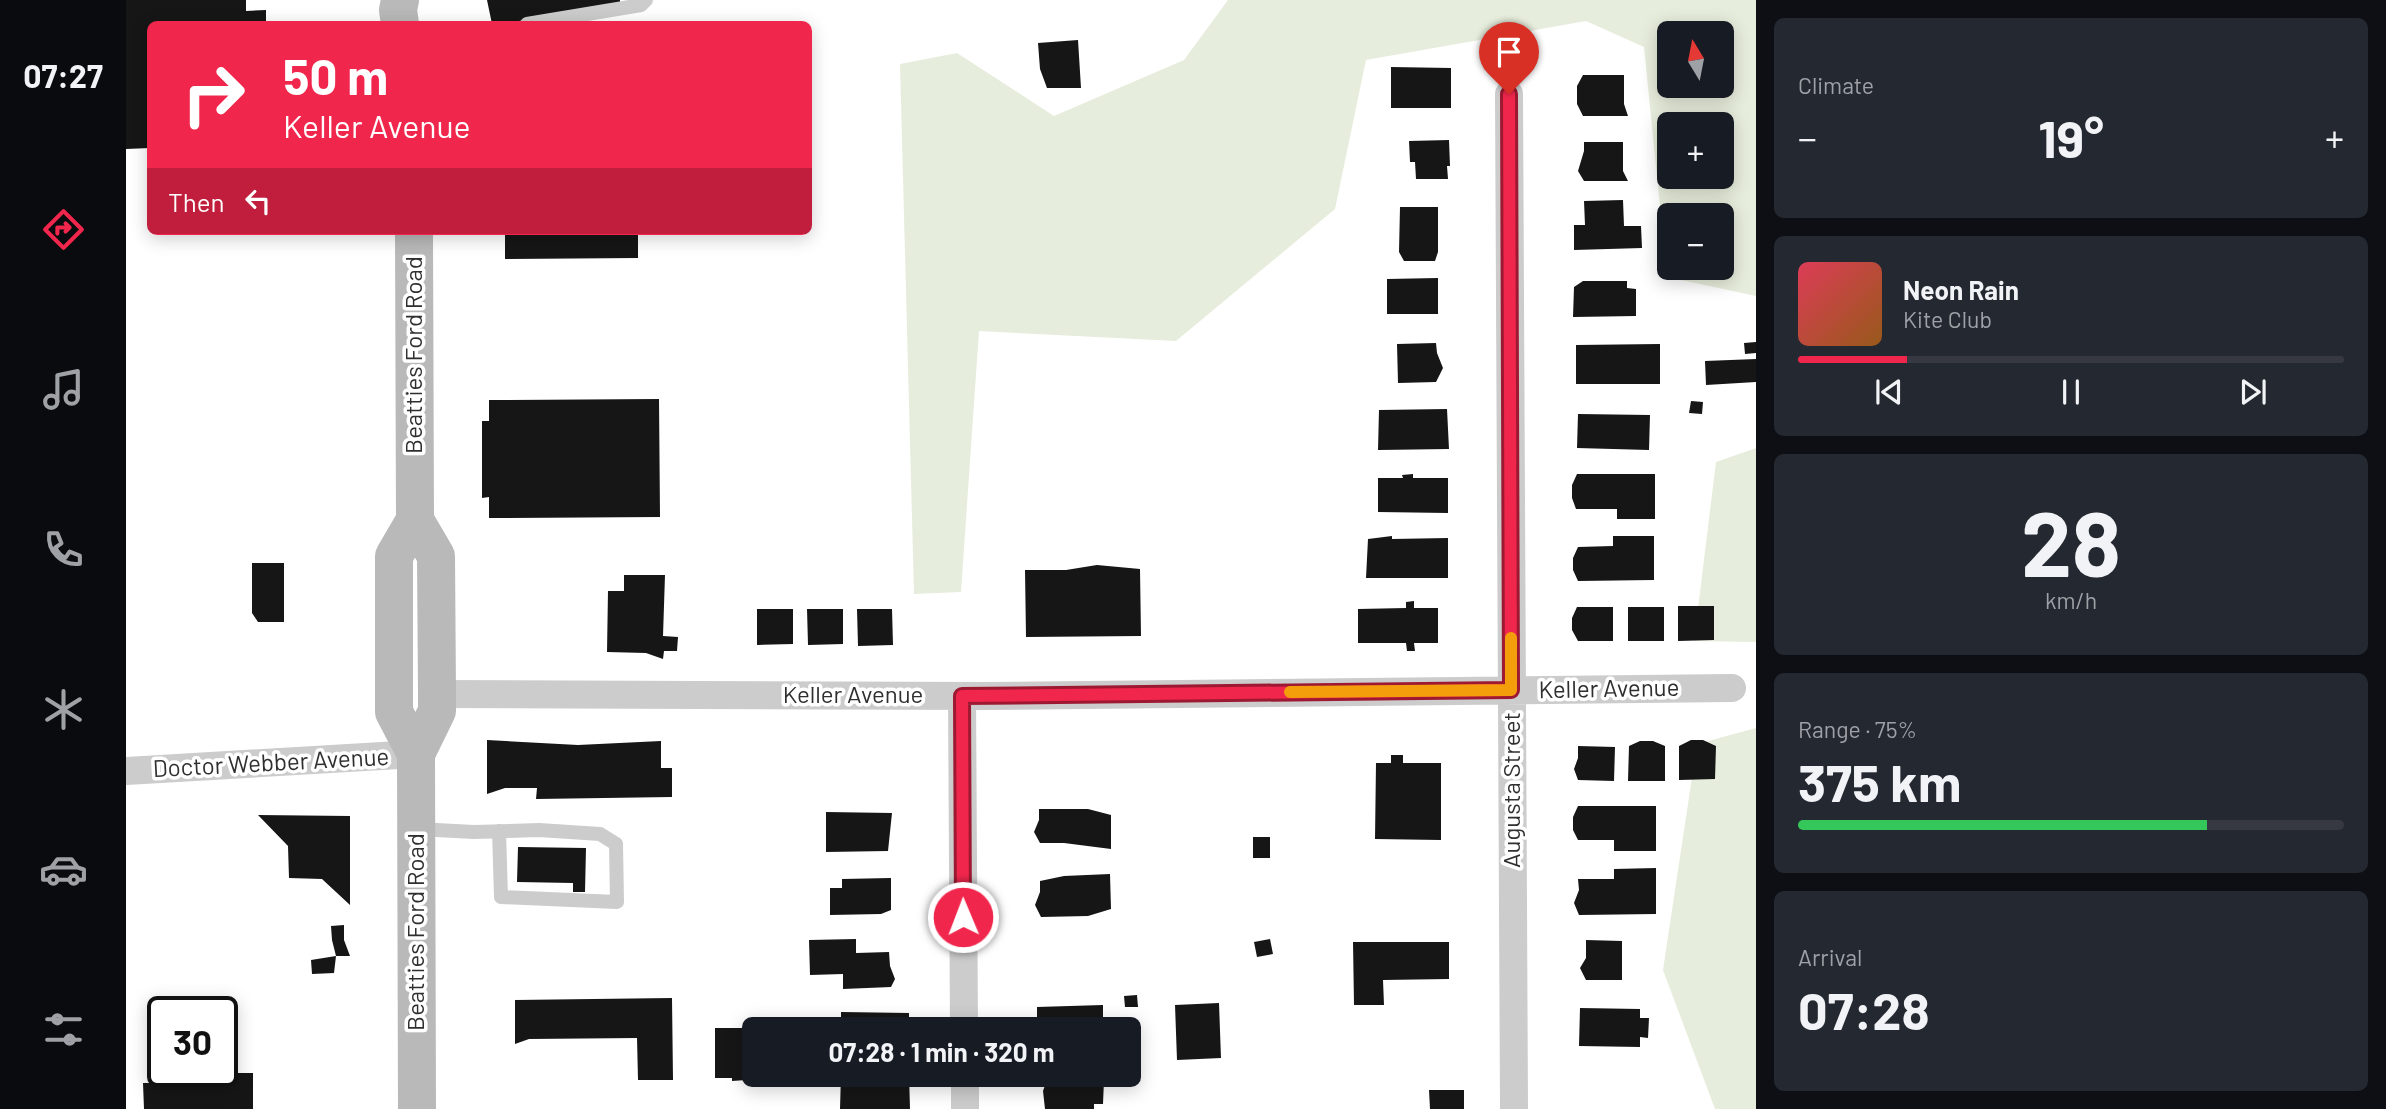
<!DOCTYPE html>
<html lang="en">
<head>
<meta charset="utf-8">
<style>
  :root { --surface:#171b24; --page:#242831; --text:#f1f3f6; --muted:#9ea1a6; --line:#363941; --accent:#f1264c }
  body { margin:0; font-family:Barlow,sans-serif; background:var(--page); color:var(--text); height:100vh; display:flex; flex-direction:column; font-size:26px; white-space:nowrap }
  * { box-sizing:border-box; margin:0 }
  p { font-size:23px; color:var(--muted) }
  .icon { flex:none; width:38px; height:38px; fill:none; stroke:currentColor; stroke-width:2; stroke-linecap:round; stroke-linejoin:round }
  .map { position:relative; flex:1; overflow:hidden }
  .drawer { display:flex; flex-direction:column; gap:18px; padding:18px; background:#0d0f14; width:630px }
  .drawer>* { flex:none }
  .hud { position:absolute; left:21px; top:21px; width:665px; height:214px; border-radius:10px; box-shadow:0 4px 18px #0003; background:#f1264c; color:#fff; overflow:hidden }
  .needle { width:46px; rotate:350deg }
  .buttons { position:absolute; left:1531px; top:21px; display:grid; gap:14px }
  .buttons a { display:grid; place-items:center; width:77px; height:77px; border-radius:10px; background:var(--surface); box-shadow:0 4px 18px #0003; font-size:35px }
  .speed { position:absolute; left:21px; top:996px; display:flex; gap:14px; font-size:35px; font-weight:700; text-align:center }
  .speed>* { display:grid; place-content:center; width:91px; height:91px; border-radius:50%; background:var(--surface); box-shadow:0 4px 18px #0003; line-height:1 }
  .speed .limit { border:4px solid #111; border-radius:10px; background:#fff; color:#111 }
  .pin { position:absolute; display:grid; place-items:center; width:60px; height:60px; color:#fff; margin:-72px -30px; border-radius:50% 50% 50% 0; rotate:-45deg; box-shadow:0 0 7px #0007 }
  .pin .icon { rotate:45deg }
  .me { position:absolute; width:77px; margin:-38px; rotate:359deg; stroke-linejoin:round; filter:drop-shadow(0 0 5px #0008) }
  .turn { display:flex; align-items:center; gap:24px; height:147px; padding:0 21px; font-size:32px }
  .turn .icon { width:91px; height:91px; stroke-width:2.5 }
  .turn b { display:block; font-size:49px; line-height:60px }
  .then { display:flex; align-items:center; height:66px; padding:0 21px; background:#0003; gap:14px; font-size:26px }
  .big { font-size:52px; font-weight:700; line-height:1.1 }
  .drawer .widget { flex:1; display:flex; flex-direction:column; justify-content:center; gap:10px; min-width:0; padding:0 24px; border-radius:10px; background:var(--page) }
  .drawer .dial { align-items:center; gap:0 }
  .dial b { font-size:91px; line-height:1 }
  .song { display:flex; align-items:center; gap:21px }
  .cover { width:84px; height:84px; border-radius:10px; background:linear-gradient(135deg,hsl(350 70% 55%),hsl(30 70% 35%)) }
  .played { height:7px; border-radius:4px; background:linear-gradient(90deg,var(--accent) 20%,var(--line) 20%) }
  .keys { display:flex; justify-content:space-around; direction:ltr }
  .heat { display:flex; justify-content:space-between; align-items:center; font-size:38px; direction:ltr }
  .charge { height:10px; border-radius:5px; background:linear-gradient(90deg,#34c759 75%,var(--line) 0) }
  .trip { position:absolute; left:616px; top:1017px; width:399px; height:70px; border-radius:10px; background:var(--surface); box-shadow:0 4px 18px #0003; font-weight:700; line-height:70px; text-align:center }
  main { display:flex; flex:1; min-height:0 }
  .tabs { display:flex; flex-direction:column; width:126px; justify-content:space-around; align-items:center; background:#090b0e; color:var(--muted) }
  .tabs .icon { width:49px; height:49px }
  .tabs .selected { color:var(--accent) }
  .tabs b { font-size:32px; color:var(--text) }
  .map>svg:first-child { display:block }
  .green { fill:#e7eddc; fill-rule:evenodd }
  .building { fill:#161616 }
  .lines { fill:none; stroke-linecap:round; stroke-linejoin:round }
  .service { stroke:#ccc; stroke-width:14 }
  .minor { stroke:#ccc; stroke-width:28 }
  .secondary { stroke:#b9b9b9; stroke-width:38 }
  .route-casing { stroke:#9d1931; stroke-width:18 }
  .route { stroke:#f1264c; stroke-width:12 }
  .slow { stroke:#f59e0b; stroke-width:12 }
  .labels { text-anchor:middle; stroke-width:7; stroke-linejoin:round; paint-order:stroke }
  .street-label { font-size:24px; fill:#2f2f2f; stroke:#fff }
</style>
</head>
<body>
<main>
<nav class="tabs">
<b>07:27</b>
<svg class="icon selected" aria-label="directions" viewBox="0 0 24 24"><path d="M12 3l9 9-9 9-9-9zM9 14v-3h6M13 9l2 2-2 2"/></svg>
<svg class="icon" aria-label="music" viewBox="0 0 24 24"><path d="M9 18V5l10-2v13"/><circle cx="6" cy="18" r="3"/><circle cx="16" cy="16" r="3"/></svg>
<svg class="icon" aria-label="phone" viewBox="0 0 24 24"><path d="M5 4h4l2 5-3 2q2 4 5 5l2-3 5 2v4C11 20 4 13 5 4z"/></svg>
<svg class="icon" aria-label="climate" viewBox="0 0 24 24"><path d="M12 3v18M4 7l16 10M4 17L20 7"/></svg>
<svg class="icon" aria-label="car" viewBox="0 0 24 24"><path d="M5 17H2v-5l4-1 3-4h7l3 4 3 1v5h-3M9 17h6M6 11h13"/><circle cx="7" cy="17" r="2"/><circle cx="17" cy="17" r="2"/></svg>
<svg class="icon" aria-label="filters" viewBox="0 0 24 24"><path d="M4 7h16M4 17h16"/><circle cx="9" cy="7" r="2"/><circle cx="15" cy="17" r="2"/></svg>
</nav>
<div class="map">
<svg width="1630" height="1109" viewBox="0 0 1630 1109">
  <rect width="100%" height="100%" fill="#fff"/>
  <path class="green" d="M1102,0h528v296l-89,-19 -23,-230 -58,-26 -220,39 -31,149 -159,132 -197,-10 -18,261 -47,2 -14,-530 57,-11 97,63 130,-56zM1544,33h52v53h-52zM1544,124h52v53h-52zM1544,215h52v53h-52z
    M1630,448v194l-62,-1 22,-179z
    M1630,728v381h-41l-52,-139 34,-226z"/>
  <path class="building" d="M0,0h120v11l20,-1v14h-116v124l-24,1z
    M361,0h133v3l-118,21h-10z
    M952,40l3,48h-34l-7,-19 -2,-26z
    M1265,67l60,1v40h-60z
    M1457,75h41v29l4,12h-45l-6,-12v-18z
    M1323,140l1,26h-3l1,13h-32l-1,-17h-5l-1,-21z
    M1458,142h39v29l5,10h-44l-6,-10 6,-20z
    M1497,200l1,26h17l1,22 -68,2v-25h11l-1,-24z
    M1274,207h38v45l-3,9h-31l-5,-9z
    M379,231h133v27l-133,1z
    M1312,278v36h-51v-35z
    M1457,281h44v7l9,1v27l-63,1 1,-30z
    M1630,342v11l-11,1 -1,-11z
    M1310,343l1,10 6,15 -7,14 -38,1 -1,-39z
    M1534,344v40h-84v-39z
    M1630,359v23l-50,3 -1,-24z
    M533,399l1,118 -171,1v-21l-7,1v-77h7v-21z
    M1565,401l12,1 -1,12 -13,-1z
    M1321,409l2,40 -71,1 1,-40z
    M1452,414l72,1 -1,35 -72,-2z
    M1287,474v4h35v35l-70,-1v-34h25l-1,-3z
    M1451,474h78v45h-38v-10h-41l-4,-11v-13z
    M1266,536v3l56,-1v40h-82l2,-39z
    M1487,536h41v44l-76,1 -5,-11v-12l5,-11 35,-1z
    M126,563h32v59h-26l-6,-9z
    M971,565l43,4 1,67 -115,1 -1,-67h41z
    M498,575h41l-2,61 15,1 -1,14h-13l-1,8 -17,-6 -39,-1 1,-61h16z
    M1288,601v7h24v35h-24l1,8h-8l-1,-8h-48v-34l48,-1v-6z
    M1552,606h36v34l-36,1z
    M1451,607h36v34h-35l-6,-11v-12z
    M1502,607h36v34h-36z
    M631,609h36v35l-36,1z
    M681,609h36v35l-35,1z
    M731,609h35l1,36 -35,1z
    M361,740l91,5 83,-4v27h11v29l-136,2 1,-11h-32l-18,6z
    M1565,740h12l13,6 -1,33 -36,1v-34z
    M1514,741h13l12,5v35h-37l1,-35z
    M1452,746l37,1 -1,34 -36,-1 -4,-11 4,-11z
    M1265,755h12v8h38v77l-66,-1 1,-76h15z
    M1452,806h78v45h-42v-11h-36l-5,-10v-13z
    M913,809h49l23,6v34l-47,-6h-24l-6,-11 5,-12z
    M700,812l66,1 -4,38 -62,1z
    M132,815l92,1v89l-28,-26 -33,-1 -1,-32z
    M1127,837h17v21h-17z
    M392,847l68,1 -1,44h-12v-9l-56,-1z
    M1530,868v46l-77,1 -5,-12 5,-13 -1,-11h36v-10z
    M984,874l1,35 -23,7 -47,1 -6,-12 5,-13v-11l24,-5z
    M765,878v32l-10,4 -51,1v-27h12v-9z
    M218,925v15l6,16h-14l-4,-16 -1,-14z
    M730,939v14l33,-1 1,14 5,13 -4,8 -48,2v-15l-33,1 -1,-35z
    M1144,939l3,15 -16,3 -3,-15z
    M1460,940l36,1v39h-36l-6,-12 6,-10z
    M1227,942h96v37l-66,1 1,25h-30z
    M210,956l-2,17 -22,1 -1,-14z
    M1011,995l1,12h-13l-1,-11z
    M546,998l1,82h-35l-1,-42 -108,1 -14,5v-44z
    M1093,1003l2,55 -44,2 -2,-55z
    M977,1005v24h-66v-22z
    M1454,1008l60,1v9h9l-1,20 -8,-1v10l-61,-1z
    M715,1012l68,1v16h-68z
    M589,1028h39v46h56v3l-33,4v-3l-45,3v-3h-17z
    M100,1073h27v36h-109l-1,-26 83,-1z
    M715,1074h68l1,35h-70z
    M922,1077h45l11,3 -1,24h-9v5h-49l-2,-18z
    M1303,1090h35v19h-34z"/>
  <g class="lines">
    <path class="service" d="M401,24l114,-19 5,-5
      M291,829l57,3 65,-2 61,4 16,10 1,58 -116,-5 -2,-66"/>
    <path class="minor" d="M1383,94l5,1015
      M311,694l549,2 746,-8
      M836,696l2,333
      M0,771l290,-17
      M839,1074v35"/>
    <path class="secondary" d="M274,0l-2,10 2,14
      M288,231l1,289 -21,36v156l22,42
      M289,520l21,36 1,138v17l-21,43 1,355"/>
  </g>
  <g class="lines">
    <g class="route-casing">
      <path id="route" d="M837,917l-1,-221 549,-6 -2,-596"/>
    </g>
    <use href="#route" class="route"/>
    <path class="slow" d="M1164,692l221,-2v-52"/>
  </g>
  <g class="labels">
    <g class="street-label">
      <text transform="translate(288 355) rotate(-90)" y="8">Beatties Ford Road</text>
      <text transform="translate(1483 689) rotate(-1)" y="8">Keller Avenue</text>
      <text x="727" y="703">Keller Avenue</text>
      <text transform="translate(145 763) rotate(-3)" y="8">Doctor Webber Avenue</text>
      <text transform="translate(1386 790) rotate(-90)" y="8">Augusta Street</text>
      <text transform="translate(290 932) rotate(-90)" y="8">Beatties Ford Road</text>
    </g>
  </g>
</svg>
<div class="buttons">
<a><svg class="needle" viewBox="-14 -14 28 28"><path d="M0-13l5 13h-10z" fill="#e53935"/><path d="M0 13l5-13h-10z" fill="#9ea1a6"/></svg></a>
<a>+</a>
<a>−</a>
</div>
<div class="speed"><div class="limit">30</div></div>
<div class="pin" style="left:1383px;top:94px;background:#d93025"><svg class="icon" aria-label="arrive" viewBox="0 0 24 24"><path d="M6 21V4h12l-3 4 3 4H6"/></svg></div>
<svg class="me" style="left:837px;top:917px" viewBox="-20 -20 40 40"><circle r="17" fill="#f1264c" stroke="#fff" stroke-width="3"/><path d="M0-11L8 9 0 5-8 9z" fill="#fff"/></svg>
<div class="trip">07:28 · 1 min · 320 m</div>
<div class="hud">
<div class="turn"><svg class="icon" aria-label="right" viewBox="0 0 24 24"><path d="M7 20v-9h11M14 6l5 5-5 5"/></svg><div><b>50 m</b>Keller Avenue</div></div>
<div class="then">Then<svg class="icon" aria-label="left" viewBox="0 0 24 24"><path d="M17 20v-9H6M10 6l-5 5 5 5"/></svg></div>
</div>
</div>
<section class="drawer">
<div class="widget"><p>Climate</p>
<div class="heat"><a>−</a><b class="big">19°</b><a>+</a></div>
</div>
<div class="widget">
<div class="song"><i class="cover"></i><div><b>Neon Rain</b><p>Kite Club</p></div></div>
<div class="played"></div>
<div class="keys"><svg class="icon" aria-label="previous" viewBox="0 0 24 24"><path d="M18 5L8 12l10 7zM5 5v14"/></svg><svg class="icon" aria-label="pause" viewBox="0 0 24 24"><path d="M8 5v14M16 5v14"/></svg><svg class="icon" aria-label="next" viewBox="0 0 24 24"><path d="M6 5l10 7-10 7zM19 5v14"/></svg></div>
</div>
<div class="widget dial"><b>28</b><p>km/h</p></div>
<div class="widget"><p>Range · 75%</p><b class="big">375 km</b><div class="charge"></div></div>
<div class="widget"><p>Arrival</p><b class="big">07:28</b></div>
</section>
</main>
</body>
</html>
